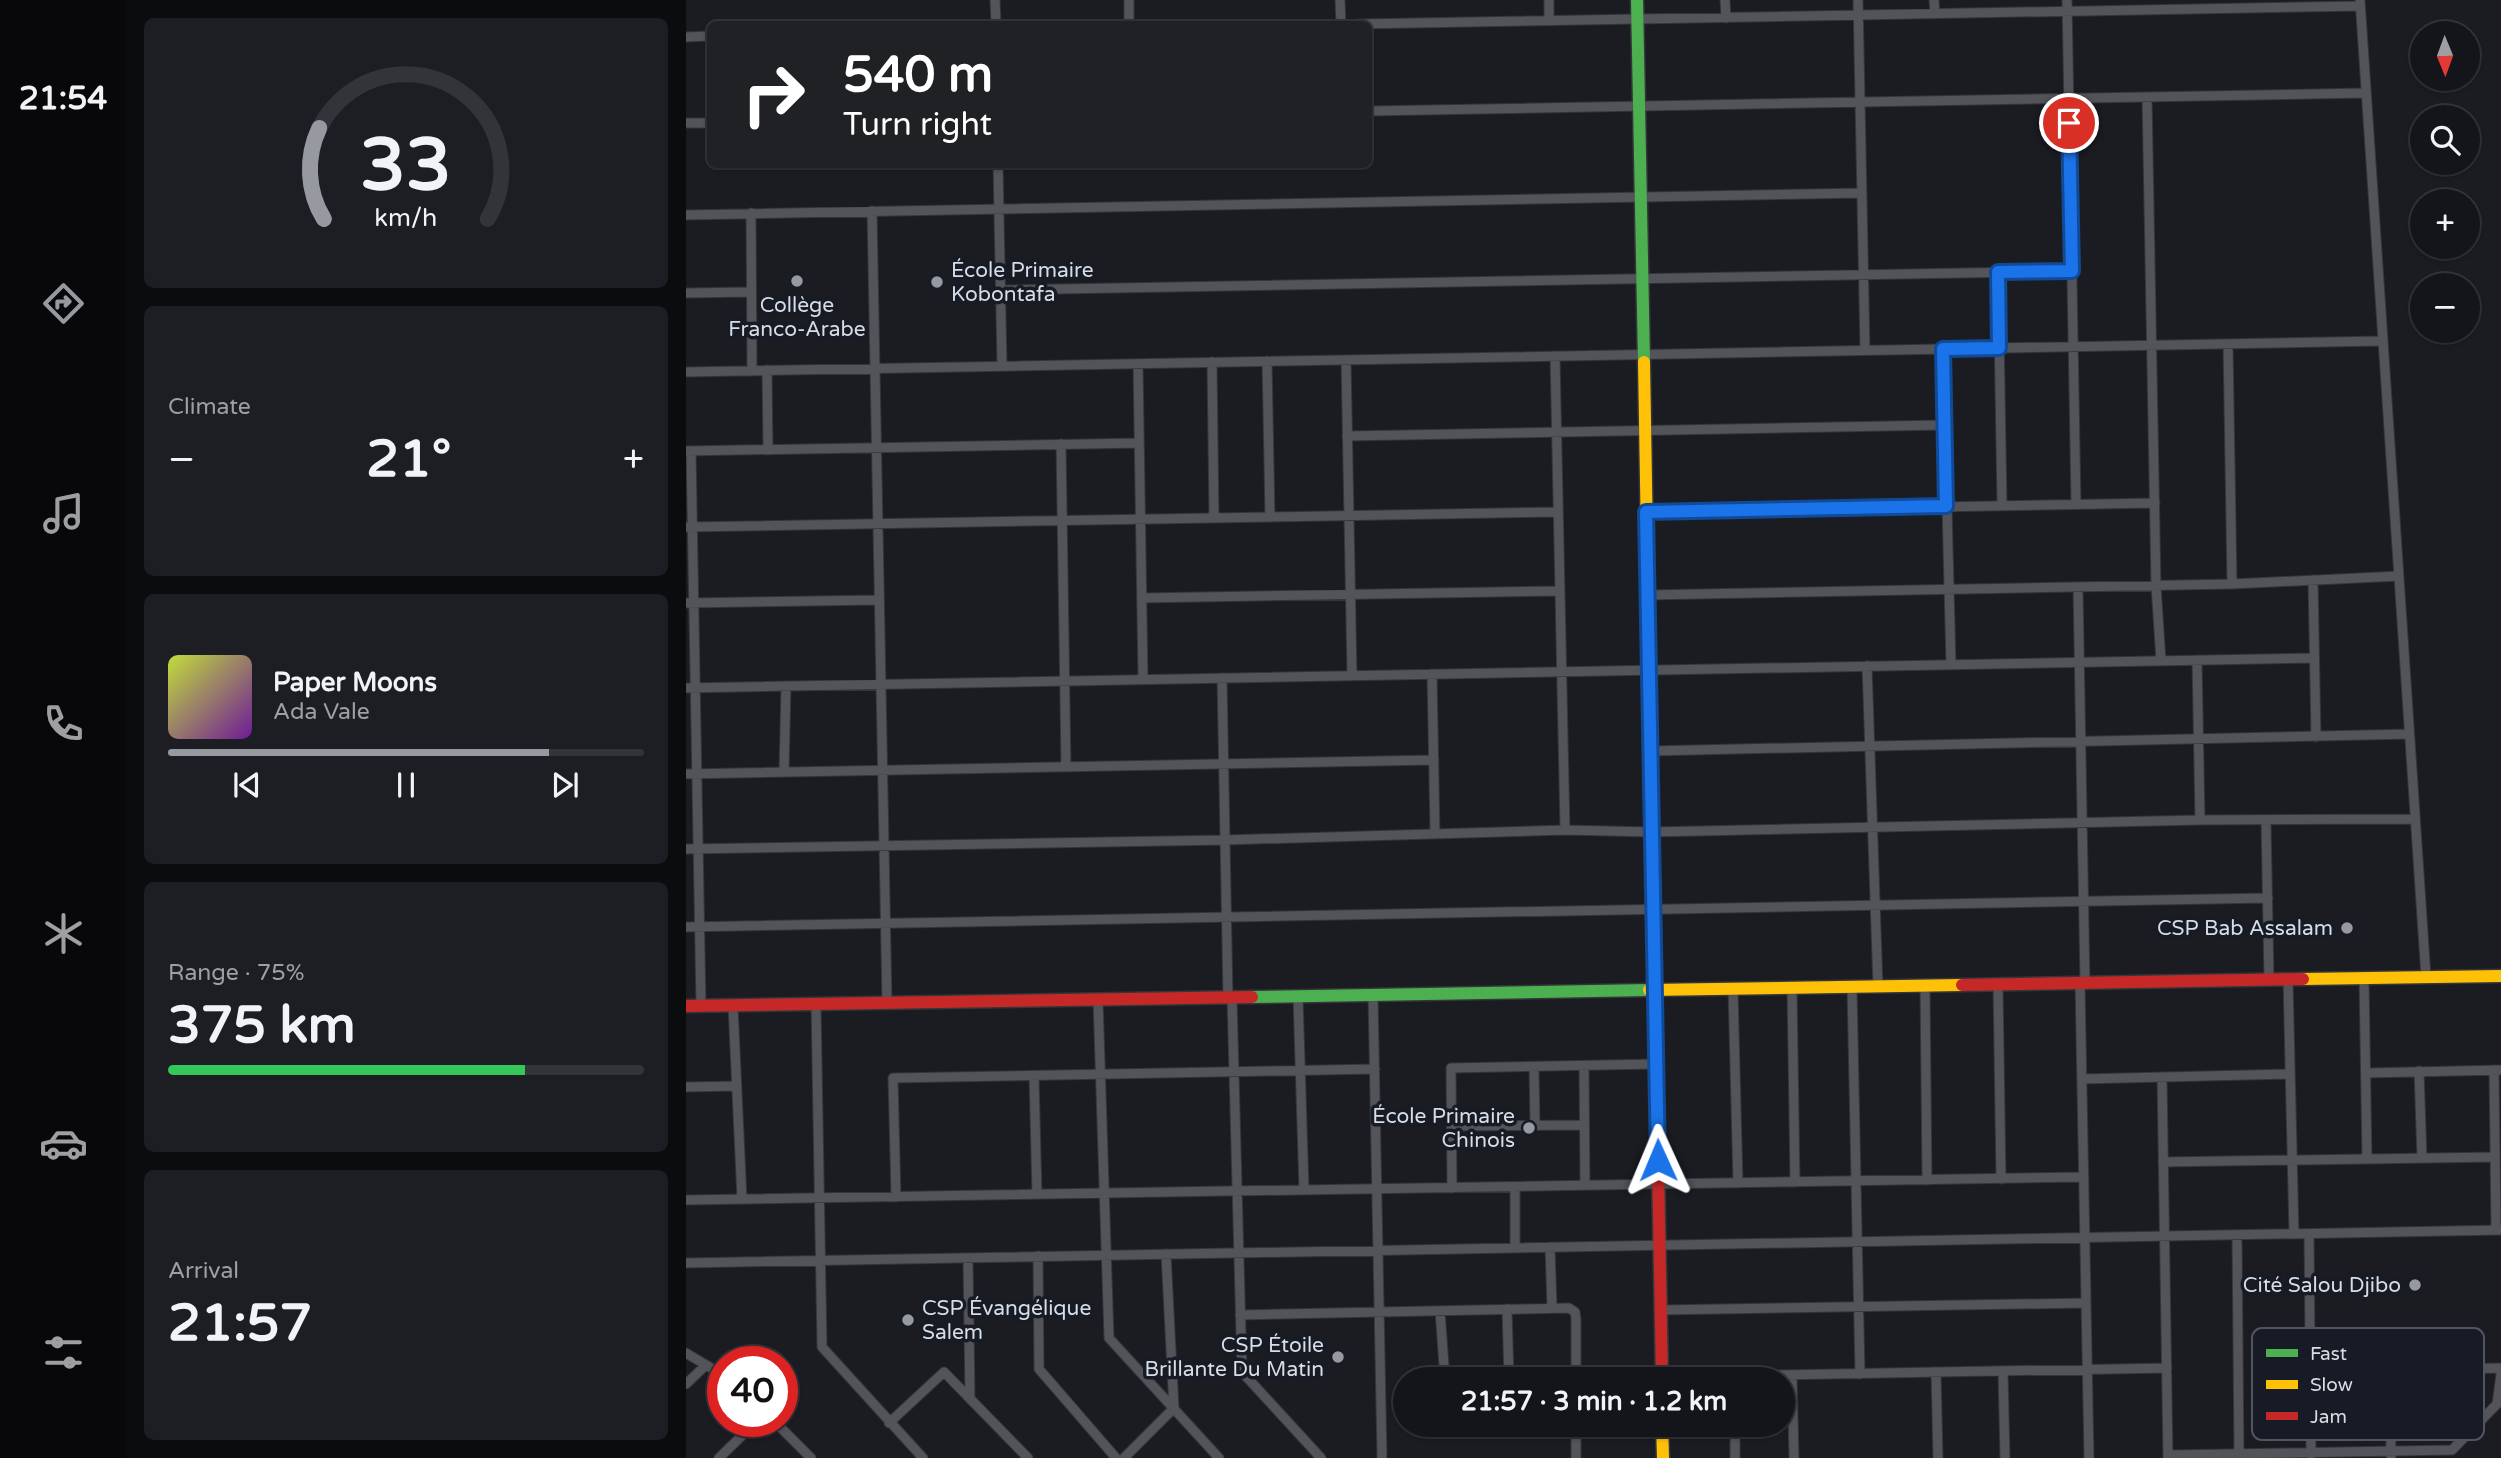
<!DOCTYPE html>
<html lang="en">
<head>
<meta charset="utf-8">
<style>
  :root { --surface:#14151a; --page:#1d1e23; --text:#f1f3f6; --muted:#9d9fa2; --line:#333439; --accent:#96999f }
  body { margin:0; font-family:"Varela Round",sans-serif; background:var(--page); color:var(--text); height:100vh; display:flex; flex-direction:column; font-size:26px; white-space:nowrap }
  * { box-sizing:border-box; margin:0 }
  p { font-size:23px; color:var(--muted) }
  .icon { flex:none; width:38px; height:38px; fill:none; stroke:currentColor; stroke-width:2; stroke-linecap:round; stroke-linejoin:round }
  .map { position:relative; flex:1; overflow:hidden }
  .sheet { display:flex; flex-direction:column; gap:18px; padding:18px; background:#0b0c0e; width:560px }
  .sheet>* { flex:none }
  .hud { position:absolute; left:21px; top:21px; width:665px; height:147px; border-radius:10px; box-shadow:0 2px 5px #0004,0 0 0 2px var(--line); background:#202124; color:#fff; overflow:hidden }
  .needle { width:46px; rotate:179deg }
  .fabs { position:absolute; left:1724px; top:21px; display:grid; gap:14px }
  .fabs a { display:grid; place-items:center; width:70px; height:70px; border-radius:50%; background:var(--surface); box-shadow:0 2px 5px #0004,0 0 0 2px var(--line); font-size:35px }
  .speed { position:absolute; left:21px; top:1346px; display:flex; gap:14px; font-size:35px; font-weight:700; text-align:center }
  .speed>* { display:grid; place-content:center; width:91px; height:91px; border-radius:50%; background:var(--surface); box-shadow:0 2px 5px #0004,0 0 0 2px var(--line); line-height:1 }
  .speed .limit { border:10px solid #d22; background:#fff; color:#111 }
  .pin { position:absolute; display:grid; place-items:center; width:60px; height:60px; color:#fff; margin:-30px; border:4px solid #fff; border-radius:50%; box-shadow:0 2px 7px #0007 }
  .me { position:absolute; width:77px; margin:-38px; rotate:359deg; stroke-linejoin:round; filter:drop-shadow(0 0 5px #0008) }
  .turn { display:flex; align-items:center; gap:24px; height:147px; padding:0 21px; font-size:32px }
  .turn .icon { width:91px; height:91px; stroke-width:2.5 }
  .turn b { display:block; font-size:49px; line-height:60px }
  .big { font-size:52px; font-weight:700; line-height:1.1 }
  .sheet .card { flex:1; display:flex; flex-direction:column; justify-content:center; gap:10px; min-width:0; padding:0 24px; border-radius:10px; background:var(--page) }
  .sheet .dial { align-items:center; gap:0 }
  .dial svg { height:182px; overflow:visible; fill:none; stroke:var(--line); stroke-width:7; stroke-linecap:round; text-anchor:middle }
  .dial text { fill:var(--text); stroke:none }
  .song { display:flex; align-items:center; gap:21px }
  .cover { width:84px; height:84px; border-radius:10px; background:linear-gradient(135deg,hsl(70 70% 55%),hsl(280 70% 35%)) }
  .played { height:7px; border-radius:4px; background:linear-gradient(90deg,var(--accent) 80%,var(--line) 80%) }
  .keys { display:flex; justify-content:space-around; direction:ltr }
  .heat { display:flex; justify-content:space-between; align-items:center; font-size:38px; direction:ltr }
  .charge { height:10px; border-radius:5px; background:linear-gradient(90deg,#34c759 75%,var(--line) 0) }
  .trip { position:absolute; left:707px; top:1367px; width:402px; height:70px; border-radius:35px; background:var(--surface); box-shadow:0 2px 5px #0004,0 0 0 2px var(--line); font-weight:700; line-height:70px; text-align:center }
  main { display:flex; flex:1; min-height:0 }
  .tabs { display:flex; flex-direction:column; width:126px; justify-content:space-around; align-items:center; background:#08080a; color:var(--muted) }
  .tabs .icon { width:49px; height:49px }
  .tabs .selected { color:var(--accent) }
  .tabs b { font-size:32px; color:var(--text) }
  .map>svg:first-child { display:block }
  .lines { fill:none; stroke-linecap:round; stroke-linejoin:round }
  .street-casing { stroke:#34363a; stroke-width:11 }
  .fast-casing { stroke:#34363a; stroke-width:15 }
  .slow-casing { stroke:#34363a; stroke-width:15 }
  .jam-casing { stroke:#34363a; stroke-width:15 }
  .street { stroke:#525459; stroke-width:9 }
  .fast { stroke:#4caf50; stroke-width:12 }
  .slow { stroke:#ffc107; stroke-width:12 }
  .jam { stroke:#c62828; stroke-width:12 }
  .route-casing { stroke:#114b97; stroke-width:18 }
  .route { stroke:#1a73e8; stroke-width:12 }
  .poi-dot { fill:#96999f; stroke:#161b26; stroke-width:2.5 }
  .labels { text-anchor:middle; stroke-width:7; stroke-linejoin:round; paint-order:stroke }
  .poi-label { font-size:21px; fill:#d8dce3; stroke:#161b26; text-anchor:end }
  .key { fill:#161b26; stroke:#50555f; stroke-width:2 }
  .key-label { font-size:19px; fill:#d8dce3 }
</style>
</head>
<body>
<main>
<nav class="tabs">
<b>21:54</b>
<svg class="icon selected" aria-label="directions" viewBox="0 0 24 24"><path d="M12 3l9 9-9 9-9-9zM9 14v-3h6M13 9l2 2-2 2"/></svg>
<svg class="icon" aria-label="music" viewBox="0 0 24 24"><path d="M9 18V5l10-2v13"/><circle cx="6" cy="18" r="3"/><circle cx="16" cy="16" r="3"/></svg>
<svg class="icon" aria-label="phone" viewBox="0 0 24 24"><path d="M5 4h4l2 5-3 2q2 4 5 5l2-3 5 2v4C11 20 4 13 5 4z"/></svg>
<svg class="icon" aria-label="climate" viewBox="0 0 24 24"><path d="M12 3v18M4 7l16 10M4 17L20 7"/></svg>
<svg class="icon" aria-label="car" viewBox="0 0 24 24"><path d="M5 17H2v-5l4-1 3-4h7l3 4 3 1v5h-3M9 17h6M6 11h13"/><circle cx="7" cy="17" r="2"/><circle cx="17" cy="17" r="2"/></svg>
<svg class="icon" aria-label="filters" viewBox="0 0 24 24"><path d="M4 7h16M4 17h16"/><circle cx="9" cy="7" r="2"/><circle cx="15" cy="17" r="2"/></svg>
</nav>
<section class="sheet">
<div class="card dial"><svg viewBox="0 0 100 80">
<path d="M14 69A42 42 0 1 1 86 69"/>
<path d="M14 69A42 42 0 0 1 12 29" stroke="#96999f"/>
<text x="50" y="56" font-size="32" font-weight="700">33</text>
<text x="50" y="72" font-size="11">km/h</text>
</svg></div>
<div class="card"><p>Climate</p>
<div class="heat"><a>−</a><b class="big">21°</b><a>+</a></div>
</div>
<div class="card">
<div class="song"><i class="cover"></i><div><b>Paper Moons</b><p>Ada Vale</p></div></div>
<div class="played"></div>
<div class="keys"><svg class="icon" aria-label="previous" viewBox="0 0 24 24"><path d="M18 5L8 12l10 7zM5 5v14"/></svg><svg class="icon" aria-label="pause" viewBox="0 0 24 24"><path d="M8 5v14M16 5v14"/></svg><svg class="icon" aria-label="next" viewBox="0 0 24 24"><path d="M6 5l10 7-10 7zM19 5v14"/></svg></div>
</div>
<div class="card"><p>Range · 75%</p><b class="big">375 km</b><div class="charge"></div></div>
<div class="card"><p>Arrival</p><b class="big">21:57</b></div>
</section>
<div class="map">
<svg width="1815" height="1458" viewBox="0 0 1815 1458">
  <rect width="100%" height="100%" fill="#1a1c22"/>
  <g class="lines">
    <g class="street-casing">
      <path id="street" d="M309,0l1,24
        M443,0v24
        M654,0l1,24
        M863,0v21
        M1039,0l1,18
        M1172,0l7,350
        M1248,0l1,14
        M1381,0l9,504
        M1674,0l66,977
        M673,24l1001,-18
        M0,37l24,-1
        M1461,97l9,489 5,75
        M682,111l998,-18
        M0,123h24
        M312,164l4,202
        M186,211l15,792
        M65,213l1,158
        M0,215l1176,-22
        M1312,272l4,233
        M315,290l1071,-19
        M0,293l65,-1
        M1542,344l4,240
        M1257,349l8,316
        M869,356l10,474
        M660,360l6,315
        M581,361l3,156
        M526,362l2,156
        M452,364l5,315
        M81,370l1,80
        M0,372l1697,-31
        M661,436l597,-11
        M375,444l5,323
        M0,451l453,-8
        M5,451l10,555
        M960,512l509,-9
        M0,527l872,-15
        M1627,580l3,157
        M1392,587l7,396
        M961,595l585,-11 167,-8
        M456,598l417,-7
        M0,603l193,-3
        M1511,660l3,160
        M1181,666l11,321
        M746,674l3,159
        M536,678l6,320
        M0,688l1628,-30
        M964,751l759,-17
        M98,772l2,-86
        M0,774l748,-14
        M1580,821l3,159
        M0,849l539,-9 340,-10 86,2 549,-12 215,-1
        M0,927l1582,-29
        M1678,978l3,181
        M1602,980l6,254
        M1394,984l9,474
        M1312,985l3,194
        M1239,986l2,194
        M1166,988l8,386
        M1106,989l3,193
        M1047,990l5,193
        M687,996l9,462
        M612,997l6,193
        M546,998l10,374 79,86
        M412,1000l11,338 110,120
        M130,1004l6,343 101,111
        M47,1006l9,193
        M898,1066l1,119
        M848,1067l1,58
        M1808,1070l2,160
        M1733,1071l3,87
        M1680,1073l135,-3
        M348,1076l3,118
        M1476,1077l6,381
        M1396,1079l208,-5
        M0,1087l51,-1
        M766,1126l132,-1
        M1477,1162l332,-5
        M829,1187v61
        M766,1188l-1,-120 205,-4
        M210,1197l-3,-119 482,-9
        M0,1200l1398,-23
        M1623,1234l2,220
        M1551,1235l2,220
        M864,1247l2,61
        M352,1256l1,113 77,89
        M282,1258l2,141
        M0,1263l1815,-33
        M821,1309l2,70
        M974,1310l426,-7
        M754,1311l5,68
        M554,1315l329,-7 6,4 1,7v60
        M0,1353l37,22
        M1317,1371l2,87
        M1250,1372l2,86
        M1625,1372l190,-4
        M1704,1372l1,84
        M1106,1375l2,83
        M976,1377l505,-9
        M0,1384l20,-19
        M88,1421l37,37
        M203,1423l55,-51 84,86
        M890,1424v34
        M1049,1424v34
        M1482,1455l284,-5 45,-46 4,-30
        M33,1458l38,-37
        M438,1458l50,-50 -8,-154"/>
    </g>
    <g class="fast-casing">
      <path id="fast" d="M951,0l7,362
        M566,997l397,-7"/>
    </g>
    <g class="slow-casing">
      <path id="slow" d="M958,362l9,535
        M1617,979l198,-3
        M963,990l313,-5
        M976,1424l1,34"/>
    </g>
    <g class="jam-casing">
      <path id="jam" d="M967,897l9,482
        M1276,985l341,-6
        M0,1006l566,-9"/>
    </g>
    <use href="#street" class="street"/>
    <use href="#fast" class="fast"/>
    <use href="#slow" class="slow"/>
    <use href="#jam" class="jam"/>
  </g>
  <g class="lines">
    <g class="route-casing">
      <path id="route" d="M972,1160l-12,-648 300,-6 -3,-157 56,-1 -1,-76 74,-1 -3,-148"/>
    </g>
    <use href="#route" class="route"/>
  </g>
  <g class="poi-dot">
    <circle cx="111" cy="281" r="7"/>
    <circle cx="251" cy="282" r="7"/>
    <circle cx="1661" cy="928" r="7"/>
    <circle cx="843" cy="1128" r="7"/>
    <circle cx="1729" cy="1285" r="7"/>
    <circle cx="222" cy="1320" r="7"/>
    <circle cx="652" cy="1357" r="7"/>
  </g>
  <g class="labels">
    <g class="poi-label">
      <text x="265" y="277" text-anchor="start">École Primaire<tspan x="265" dy="24">Kobontafa</tspan></text>
      <text x="111" y="312" text-anchor="middle">Collège<tspan x="111" dy="24">Franco-Arabe</tspan></text>
      <text x="1647" y="935">CSP Bab Assalam</text>
      <text x="829" y="1123">École Primaire<tspan x="829" dy="24">Chinois</tspan></text>
      <text x="1715" y="1292">Cité Salou Djibo</text>
      <text x="236" y="1315" text-anchor="start">CSP Évangélique<tspan x="236" dy="24">Salem</tspan></text>
      <text x="638" y="1352">CSP Étoile<tspan x="638" dy="24">Brillante Du Matin</tspan></text>
    </g>
  </g>
  <rect x="1566" y="1328" width="232" height="112" rx="10" class="key"/>
  <rect x="1580" y="1349" width="32" height="8" fill="#4caf50"/>
  <rect x="1580" y="1380" width="32" height="9" fill="#ffc107"/>
  <rect x="1580" y="1412" width="32" height="8" fill="#c62828"/>
  <g class="key-label">
    <text x="1624" y="1360">Fast</text>
    <text x="1624" y="1391">Slow</text>
    <text x="1624" y="1423">Jam</text>
  </g>
</svg>
<div class="fabs">
<a><svg class="needle" viewBox="-14 -14 28 28"><path d="M0-13l5 13h-10z" fill="#e53935"/><path d="M0 13l5-13h-10z" fill="#9d9fa2"/></svg></a>
<a><svg class="icon" aria-label="search" viewBox="0 0 24 24"><circle cx="10" cy="10" r="6"/><path d="M15 15l6 6"/></svg></a>
<a>+</a>
<a>−</a>
</div>
<div class="speed"><div class="limit">40</div></div>
<div class="pin" style="left:1383px;top:123px;background:#d93025"><svg class="icon" aria-label="arrive" viewBox="0 0 24 24"><path d="M6 21V4h12l-3 4 3 4H6"/></svg></div>
<svg class="me" style="left:972px;top:1160px" viewBox="-20 -20 40 40"><path d="M0-17L14 15 0 8-14 15z" fill="#1a73e8" stroke="#fff" stroke-width="4"/></svg>
<div class="trip">21:57 · 3 min · 1.2 km</div>
<div class="hud">
<div class="turn"><svg class="icon" aria-label="right" viewBox="0 0 24 24"><path d="M7 20v-9h11M14 6l5 5-5 5"/></svg><div><b>540 m</b>Turn right</div></div>
</div>
</div>
</main>
</body>
</html>
